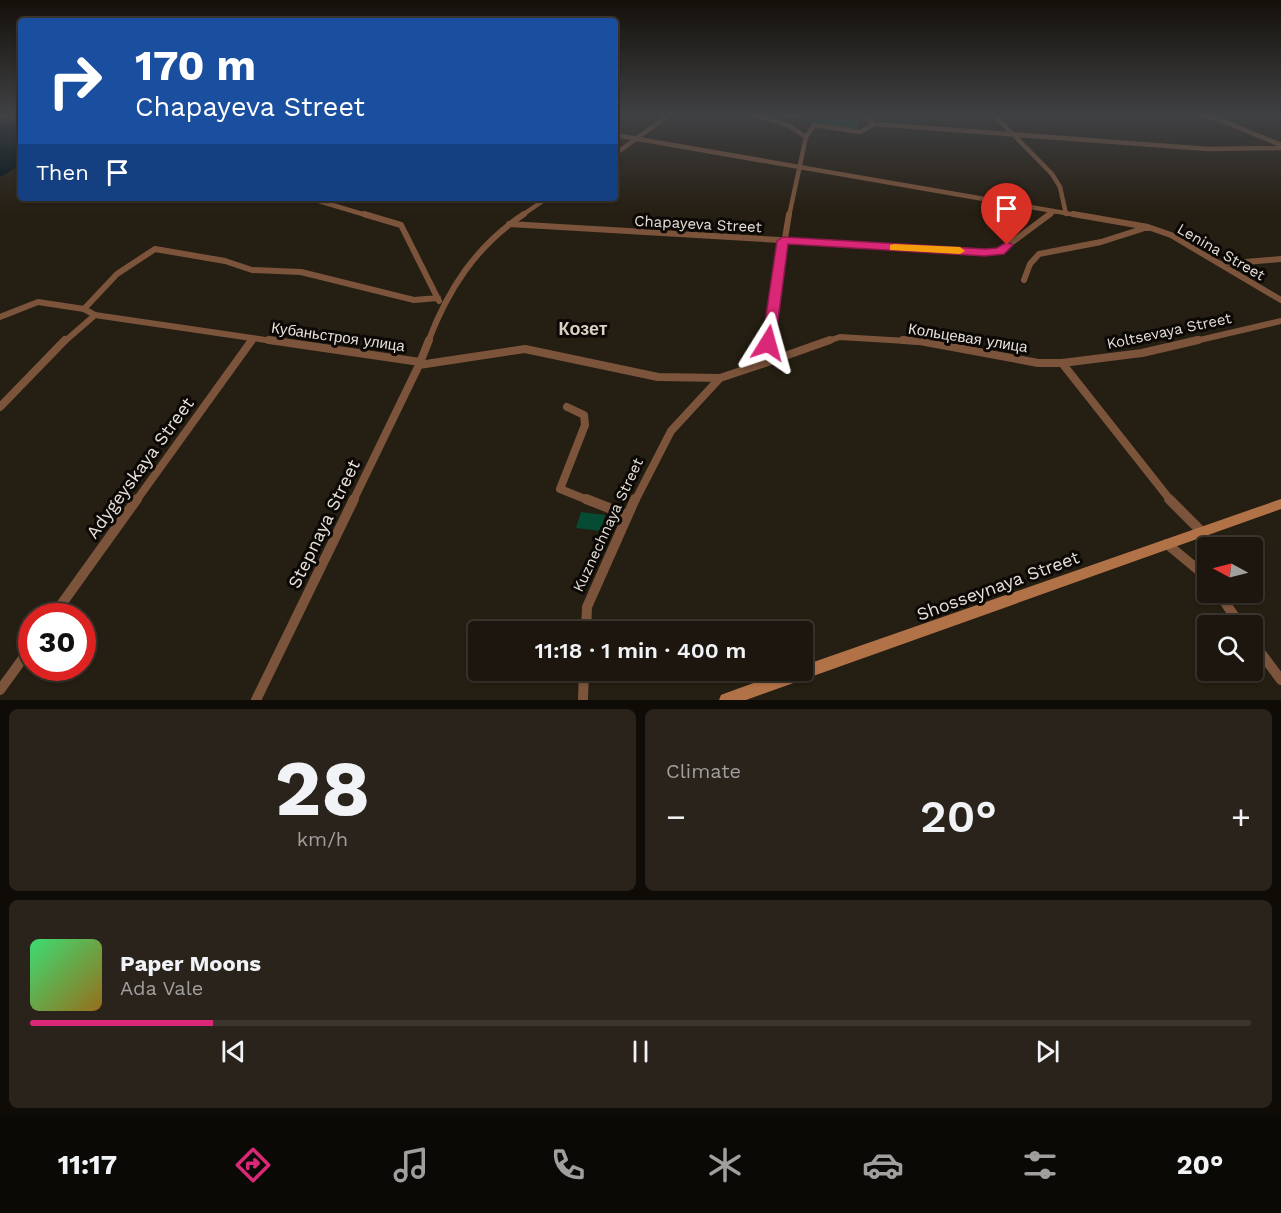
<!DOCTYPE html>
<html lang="en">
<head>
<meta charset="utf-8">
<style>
  :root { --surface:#1c160e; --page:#29231c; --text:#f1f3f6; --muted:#a09f9e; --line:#3a352e; --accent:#db2777 }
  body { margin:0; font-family:"Work Sans",sans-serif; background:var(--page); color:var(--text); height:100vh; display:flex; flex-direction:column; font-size:22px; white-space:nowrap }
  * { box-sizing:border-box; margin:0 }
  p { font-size:20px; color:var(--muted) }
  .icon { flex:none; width:33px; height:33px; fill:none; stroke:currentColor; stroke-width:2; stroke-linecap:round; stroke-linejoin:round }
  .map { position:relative; height:700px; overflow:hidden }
  .details { display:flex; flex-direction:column; gap:9px; padding:9px; background:#0f0c08; flex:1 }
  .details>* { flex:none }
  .top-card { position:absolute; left:18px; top:18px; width:600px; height:183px; border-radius:6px; box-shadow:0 2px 4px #0004,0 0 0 2px var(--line); background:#1a4fa0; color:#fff; overflow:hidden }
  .needle { width:39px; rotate:277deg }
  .tools { position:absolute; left:1197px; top:537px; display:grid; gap:12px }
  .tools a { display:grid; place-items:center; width:66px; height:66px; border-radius:6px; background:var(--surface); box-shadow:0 2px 4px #0004,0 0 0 2px var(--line); font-size:30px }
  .speed { position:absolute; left:18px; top:603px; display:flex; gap:12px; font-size:30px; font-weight:700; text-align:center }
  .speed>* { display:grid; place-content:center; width:78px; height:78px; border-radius:50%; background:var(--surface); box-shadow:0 2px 4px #0004,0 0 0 2px var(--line); line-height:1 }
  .speed .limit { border:9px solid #d22; background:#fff; color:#111 }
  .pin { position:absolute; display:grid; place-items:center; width:51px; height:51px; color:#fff; margin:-62px -26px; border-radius:50% 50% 50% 0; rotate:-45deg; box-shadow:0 0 6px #0007 }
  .pin .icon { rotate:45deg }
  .me { position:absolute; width:66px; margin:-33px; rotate:8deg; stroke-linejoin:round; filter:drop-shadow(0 0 4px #0008) }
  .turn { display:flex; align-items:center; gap:21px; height:126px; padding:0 18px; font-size:27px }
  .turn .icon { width:78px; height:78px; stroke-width:2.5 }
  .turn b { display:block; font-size:42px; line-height:51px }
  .then { display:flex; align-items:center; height:57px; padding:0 18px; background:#0003; gap:12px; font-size:22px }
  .big { font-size:45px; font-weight:600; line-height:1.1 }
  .details .widget { flex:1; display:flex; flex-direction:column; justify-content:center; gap:9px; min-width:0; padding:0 21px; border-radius:9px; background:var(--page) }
  .details .dial { align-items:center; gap:0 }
  .dial b { font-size:78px; line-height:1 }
  .song { display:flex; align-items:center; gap:18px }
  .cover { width:72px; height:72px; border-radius:9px; background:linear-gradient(135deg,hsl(140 70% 55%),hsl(40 70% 35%)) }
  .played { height:6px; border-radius:3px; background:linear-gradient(90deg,var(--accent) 15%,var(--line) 15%) }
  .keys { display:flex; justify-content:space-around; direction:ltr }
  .heat { display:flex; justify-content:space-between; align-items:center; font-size:33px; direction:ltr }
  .details .tiles { flex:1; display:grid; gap:9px; grid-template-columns:1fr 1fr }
  .widget:last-child { grid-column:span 2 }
  .trip { position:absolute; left:468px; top:621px; width:345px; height:60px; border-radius:6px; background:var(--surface); box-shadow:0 2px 4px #0004,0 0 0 2px var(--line); font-weight:600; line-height:60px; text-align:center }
  .tab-bar { display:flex; height:96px; justify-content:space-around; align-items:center; background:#0b0906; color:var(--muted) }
  .tab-bar .icon { width:42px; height:42px }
  .tab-bar .current { color:var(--accent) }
  .tab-bar b { font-size:27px; color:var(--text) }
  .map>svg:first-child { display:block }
  .green { fill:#064b34 }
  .water { fill:#001015 }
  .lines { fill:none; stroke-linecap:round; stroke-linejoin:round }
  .street-far3 { stroke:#7c543b; stroke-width:4.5 }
  .street-far2 { stroke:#7c543b; stroke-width:6 }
  .street-far1 { stroke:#7c543b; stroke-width:8 }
  .street { stroke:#7c543b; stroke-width:10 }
  .secondary { fill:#b27247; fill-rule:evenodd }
  .route { fill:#db2777; stroke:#8e194d; stroke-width:1.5 }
  .slow { fill:#f59e0b }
  .labels { text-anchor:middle; stroke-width:6; stroke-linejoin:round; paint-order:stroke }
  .street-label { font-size:15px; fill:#e5e0d9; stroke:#0b0805 }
  .quarter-label { font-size:18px; font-weight:bold; fill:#dad1c2; stroke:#0b0805 }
  .near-street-label { font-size:18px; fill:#e5e0d9; stroke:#0b0805 }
</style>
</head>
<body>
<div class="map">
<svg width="1281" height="700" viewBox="0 0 1281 700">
  <rect width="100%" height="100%" fill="#251e12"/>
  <path class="green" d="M774,115h82l4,15 -81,-14z
    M581,512l24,3 -4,16 -25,-3z"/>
  <path class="water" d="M0,115h21v50l-21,12z"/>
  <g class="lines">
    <path class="street-far3" d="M755,115l33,10 18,12
      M859,115l15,9 334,25 73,-1
      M994,115l58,59 8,13 6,27
      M1201,115l24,7 56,23
      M615,135l467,81
      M615,154l54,-39
      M309,198l60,18
      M521,216l26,-18
      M789,216l17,-79 8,-12 46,7 14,-8
      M1048,216l5,-4"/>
    <path class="street-far2" d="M364,214l37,11 38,76
      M1073,214l75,13 23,8 110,65
      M509,224l476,28 15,-1 50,-37
      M1221,264l60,-5
      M1024,280l6,-16 9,-10 62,-12 47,-15
      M0,317l38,-15 46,7
      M64,342l31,-27
      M251,342l2,-3
      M279,342l-184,-27 -11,-6 33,-35 38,-25 70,12 27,9 49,2 113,28 24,-2
      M428,342c20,-53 48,-96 96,-128
      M768,342l21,-128
      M825,342l15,-5 83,5
      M1191,342l90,-21"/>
    <path class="street-far1" d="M269,340l151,22
      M903,340l17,1 118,22h24l80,-10 56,-13
      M765,363l65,-23
      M1062,363l109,138
      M419,365l106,-16 133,28 62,1
      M0,407l65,-67
      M567,407l17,8 1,10 -25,64 30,12
      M136,501l116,-161
      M353,501l66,-136 10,-25
      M635,501l36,-70 49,-53 45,-15 3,-23"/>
    <path class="street" d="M586,499l41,16
      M1169,499l33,33
      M1167,544l41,34
      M1218,592l23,34
      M53,616l84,-117
      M586,632l1,-25 48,-108
      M1252,641l29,39
      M0,690l32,-44
      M256,700l98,-201
      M583,700l1,-30"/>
    <path class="secondary" d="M1281,499v10l-535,191h-27l2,-5 5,-2 64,-23h12v-4z"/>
  </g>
  <linearGradient id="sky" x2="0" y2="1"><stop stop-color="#14100a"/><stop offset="0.54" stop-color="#404144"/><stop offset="1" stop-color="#404144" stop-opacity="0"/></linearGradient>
  <rect width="1281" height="213" fill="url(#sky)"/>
  <path class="route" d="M783,237l202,12 12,-1 10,-6 6,3 -9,9 -19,2 -197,-12 -13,99 -7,4 -6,-4 15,-102z"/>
  <path class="slow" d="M894,244l66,3 5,4 -5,3 -70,-4v-5z"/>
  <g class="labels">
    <g class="street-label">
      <text transform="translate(698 224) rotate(3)" y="5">Chapayeva Street</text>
      <text transform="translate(1221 252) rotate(30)" y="5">Lenina Street</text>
      <text transform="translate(1169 331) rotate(-12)" y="5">Koltsevaya Street</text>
      <text transform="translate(338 337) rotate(8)" y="5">Кубаньстроя улица</text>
      <text transform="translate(968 338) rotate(9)" y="5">Кольцевая улица</text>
      <text transform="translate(608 525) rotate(-65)" y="5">Kuznechnaya Street</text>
    </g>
    <g class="quarter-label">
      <text x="583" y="335">Козет</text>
    </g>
    <g class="near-street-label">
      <text transform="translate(140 468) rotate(-54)" y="6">Adygeyskaya Street</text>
      <text transform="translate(324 524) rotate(-64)" y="6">Stepnaya Street</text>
      <text transform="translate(998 586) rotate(-20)" y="6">Shosseynaya Street</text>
    </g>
  </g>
</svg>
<div class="tools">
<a><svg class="needle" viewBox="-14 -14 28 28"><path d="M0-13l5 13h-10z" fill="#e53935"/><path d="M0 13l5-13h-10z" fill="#a09f9e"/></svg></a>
<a><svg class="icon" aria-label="search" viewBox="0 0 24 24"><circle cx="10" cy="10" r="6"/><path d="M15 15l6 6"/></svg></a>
</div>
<div class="speed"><div class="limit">30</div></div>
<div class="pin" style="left:1007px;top:245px;background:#d93025"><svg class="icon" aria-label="arrive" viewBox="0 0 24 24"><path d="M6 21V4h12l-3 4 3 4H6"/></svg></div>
<svg class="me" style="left:768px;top:343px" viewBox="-20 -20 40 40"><path d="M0-17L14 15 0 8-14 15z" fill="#db2777" stroke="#fff" stroke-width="4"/></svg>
<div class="trip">11:18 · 1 min · 400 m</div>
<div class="top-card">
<div class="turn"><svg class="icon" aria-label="right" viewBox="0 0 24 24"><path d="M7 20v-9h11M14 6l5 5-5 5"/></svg><div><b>170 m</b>Chapayeva Street</div></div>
<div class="then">Then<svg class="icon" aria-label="arrive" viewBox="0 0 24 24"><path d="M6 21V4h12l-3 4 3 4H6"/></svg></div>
</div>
</div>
<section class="details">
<div class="tiles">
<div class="widget dial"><b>28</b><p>km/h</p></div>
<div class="widget"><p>Climate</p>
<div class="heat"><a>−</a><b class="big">20°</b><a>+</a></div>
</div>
<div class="widget">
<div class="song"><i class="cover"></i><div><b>Paper Moons</b><p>Ada Vale</p></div></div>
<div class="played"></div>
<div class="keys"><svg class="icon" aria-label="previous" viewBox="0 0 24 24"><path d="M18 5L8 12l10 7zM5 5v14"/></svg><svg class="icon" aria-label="pause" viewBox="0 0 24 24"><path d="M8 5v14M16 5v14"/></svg><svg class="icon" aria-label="next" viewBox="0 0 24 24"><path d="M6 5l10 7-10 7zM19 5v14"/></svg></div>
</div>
</div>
</section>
<nav class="tab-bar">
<b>11:17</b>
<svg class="icon current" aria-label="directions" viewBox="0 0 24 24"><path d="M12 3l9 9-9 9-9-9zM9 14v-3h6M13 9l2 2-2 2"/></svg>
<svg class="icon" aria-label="music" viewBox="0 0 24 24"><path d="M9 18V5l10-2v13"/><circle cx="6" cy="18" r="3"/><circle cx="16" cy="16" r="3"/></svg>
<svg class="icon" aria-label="phone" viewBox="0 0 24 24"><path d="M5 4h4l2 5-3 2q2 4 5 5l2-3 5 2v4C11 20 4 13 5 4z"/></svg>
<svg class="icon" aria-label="climate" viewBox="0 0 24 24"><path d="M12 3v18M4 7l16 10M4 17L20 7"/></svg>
<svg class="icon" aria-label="car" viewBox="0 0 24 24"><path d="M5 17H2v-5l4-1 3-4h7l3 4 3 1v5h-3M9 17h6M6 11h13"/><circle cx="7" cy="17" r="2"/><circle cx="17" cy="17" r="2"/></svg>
<svg class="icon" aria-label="filters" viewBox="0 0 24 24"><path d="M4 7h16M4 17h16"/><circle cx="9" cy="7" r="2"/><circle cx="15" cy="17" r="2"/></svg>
<b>20°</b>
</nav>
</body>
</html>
